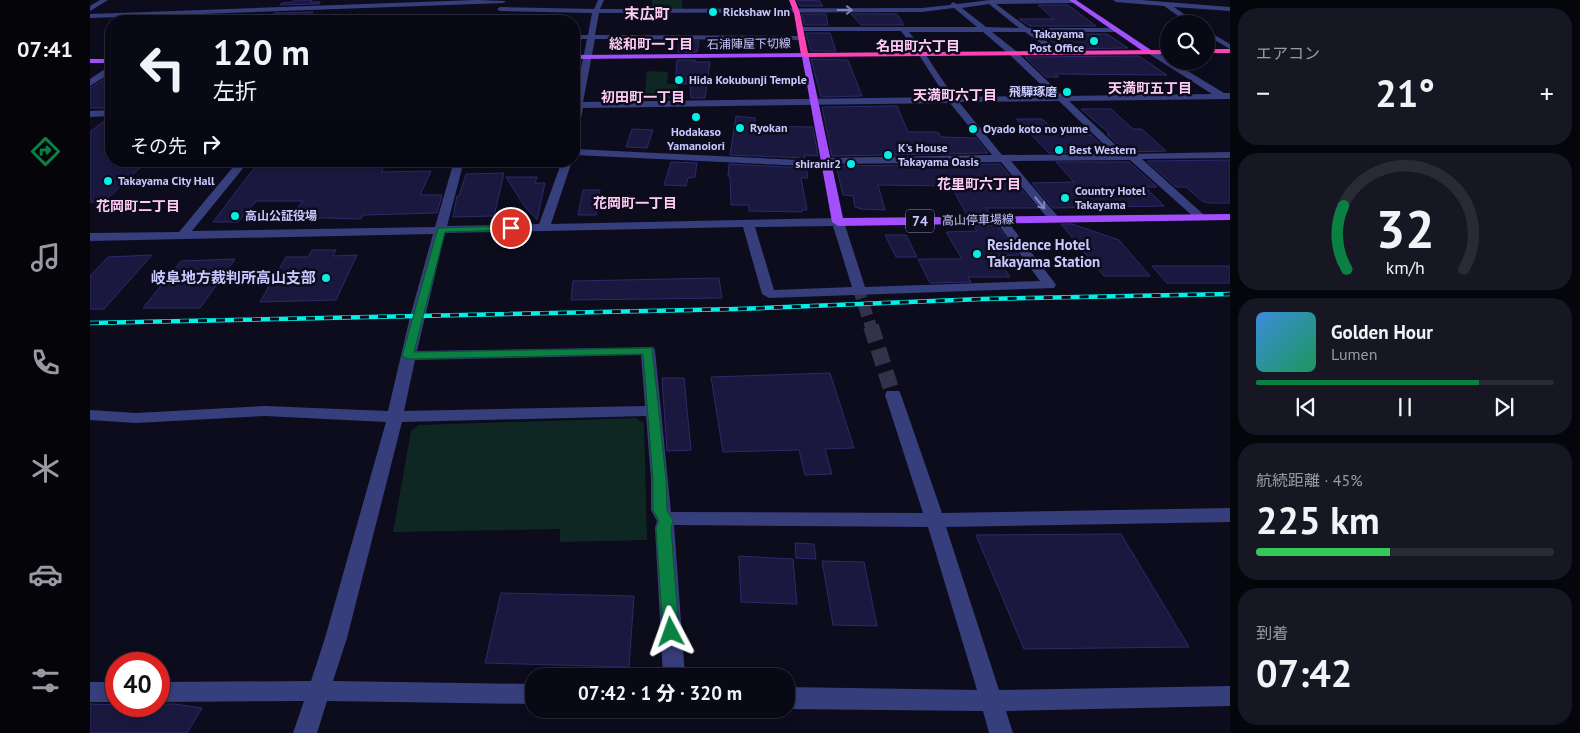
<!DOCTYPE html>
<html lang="ja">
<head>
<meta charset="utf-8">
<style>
  :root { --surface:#090916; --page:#171723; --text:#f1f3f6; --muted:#999aa1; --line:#292a35; --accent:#0b8043 }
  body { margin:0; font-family:"PT Sans","Noto Sans JP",sans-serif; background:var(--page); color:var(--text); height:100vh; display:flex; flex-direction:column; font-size:19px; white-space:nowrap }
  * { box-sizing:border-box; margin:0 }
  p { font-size:16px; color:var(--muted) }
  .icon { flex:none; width:28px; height:28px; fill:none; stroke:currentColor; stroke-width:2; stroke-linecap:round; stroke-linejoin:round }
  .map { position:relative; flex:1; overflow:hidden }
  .side { display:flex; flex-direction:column; gap:8px; padding:8px; background:#05050c; width:350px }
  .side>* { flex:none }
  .hud { position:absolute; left:15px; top:15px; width:475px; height:152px; border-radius:20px; box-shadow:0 2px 8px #0003,0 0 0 1px var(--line); background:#090916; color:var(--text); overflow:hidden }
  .controls { position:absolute; left:1070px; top:15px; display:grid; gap:10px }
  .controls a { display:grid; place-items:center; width:55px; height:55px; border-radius:50%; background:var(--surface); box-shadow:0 2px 8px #0003,0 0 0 1px var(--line); font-size:25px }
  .speed { position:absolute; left:15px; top:652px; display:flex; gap:10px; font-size:25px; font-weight:700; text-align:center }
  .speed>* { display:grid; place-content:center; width:65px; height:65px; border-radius:50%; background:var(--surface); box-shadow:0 2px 8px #0003,0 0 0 1px var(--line); line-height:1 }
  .speed .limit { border:8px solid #d22; background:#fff; color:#111 }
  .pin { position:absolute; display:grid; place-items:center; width:42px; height:42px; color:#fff; margin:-21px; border:2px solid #fff; border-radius:50%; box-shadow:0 1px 5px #0007 }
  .me { position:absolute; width:55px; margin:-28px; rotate:356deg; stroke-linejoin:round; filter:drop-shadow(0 0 4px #0008) }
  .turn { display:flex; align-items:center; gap:18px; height:105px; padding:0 25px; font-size:22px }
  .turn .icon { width:65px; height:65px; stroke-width:2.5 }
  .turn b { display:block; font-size:35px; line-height:42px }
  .then { display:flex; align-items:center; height:48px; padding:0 25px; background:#0003; gap:10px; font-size:19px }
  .big { font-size:38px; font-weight:800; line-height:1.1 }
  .side .card { flex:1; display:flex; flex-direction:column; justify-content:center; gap:8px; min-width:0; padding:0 18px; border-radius:20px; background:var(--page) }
  .side .dial { align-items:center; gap:0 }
  .dial svg { height:130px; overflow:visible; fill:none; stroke:var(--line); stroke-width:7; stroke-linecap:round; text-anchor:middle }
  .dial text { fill:var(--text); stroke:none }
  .song { display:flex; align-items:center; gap:15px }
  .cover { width:60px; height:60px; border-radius:8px; background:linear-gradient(135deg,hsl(210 70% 55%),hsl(150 70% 35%)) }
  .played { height:5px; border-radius:2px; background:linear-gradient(90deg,var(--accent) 75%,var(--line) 75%) }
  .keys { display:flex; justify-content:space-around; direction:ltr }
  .heat { display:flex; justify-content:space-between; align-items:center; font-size:28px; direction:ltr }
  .charge { height:8px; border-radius:4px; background:linear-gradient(90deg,#34c759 45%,var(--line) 0) }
  .trip { position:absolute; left:435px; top:668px; width:270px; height:50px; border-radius:20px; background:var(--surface); box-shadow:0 2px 8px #0003,0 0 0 1px var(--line); font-weight:800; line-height:50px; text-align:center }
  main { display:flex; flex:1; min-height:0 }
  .menu { display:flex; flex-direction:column; width:90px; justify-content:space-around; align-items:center; background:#040409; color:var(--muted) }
  .menu .icon { width:35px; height:35px }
  .menu .current { color:var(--accent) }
  .menu b { font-size:22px; color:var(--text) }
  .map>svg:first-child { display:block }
  .green { fill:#0f2722 }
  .building { fill:#1a183e; stroke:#2d2a6a }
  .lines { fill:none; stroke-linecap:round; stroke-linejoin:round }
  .minor-tunnel-far1 { stroke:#32324a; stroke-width:12; stroke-dasharray:12 6; stroke-linecap:butt }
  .minor-tunnel { stroke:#32324a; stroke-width:16; stroke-dasharray:16 8; stroke-linecap:butt }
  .minor { fill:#373e7c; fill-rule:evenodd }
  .major { fill:#a34ffe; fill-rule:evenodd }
  .highway { fill:#fe43b8; fill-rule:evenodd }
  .rail-casing { stroke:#01f1e6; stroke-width:4.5 }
  .rail { stroke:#0c0c1d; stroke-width:3; stroke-dasharray:9; stroke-linecap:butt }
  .oneway { stroke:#8084be }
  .route { fill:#0b8043; stroke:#07532c }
  .poi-dot { fill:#01f1e6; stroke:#0c0c1d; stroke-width:2 }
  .labels { text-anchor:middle; stroke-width:5; stroke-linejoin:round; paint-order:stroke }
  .far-poi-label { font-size:12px; font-weight:bold; fill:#c8c9ff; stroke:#0c0c1d; text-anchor:start }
  .far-street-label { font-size:12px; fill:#c8c9ff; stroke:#0c0c1d }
  .far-neighbourhood-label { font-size:14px; font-weight:bold; fill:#ffcaf3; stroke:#0c0c1d }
  .shield { fill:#0c0c1d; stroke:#9090bb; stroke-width:1 }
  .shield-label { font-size:14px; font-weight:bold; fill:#c8c9ff }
  .far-quarter-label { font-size:15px; font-weight:bold; fill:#ffcaf3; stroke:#0c0c1d }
  .poi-label { font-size:15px; font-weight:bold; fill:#c8c9ff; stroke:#0c0c1d; text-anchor:start }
</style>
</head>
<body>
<main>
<nav class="menu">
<b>07:41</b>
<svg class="icon current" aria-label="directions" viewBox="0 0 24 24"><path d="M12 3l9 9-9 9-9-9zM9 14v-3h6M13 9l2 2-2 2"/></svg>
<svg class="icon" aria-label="music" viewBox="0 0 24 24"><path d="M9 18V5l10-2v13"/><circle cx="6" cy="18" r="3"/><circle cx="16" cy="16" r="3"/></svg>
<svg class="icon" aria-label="phone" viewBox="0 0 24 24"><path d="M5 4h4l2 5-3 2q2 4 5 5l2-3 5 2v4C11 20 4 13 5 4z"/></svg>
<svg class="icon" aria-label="climate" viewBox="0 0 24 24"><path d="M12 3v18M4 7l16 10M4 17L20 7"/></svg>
<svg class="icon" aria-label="car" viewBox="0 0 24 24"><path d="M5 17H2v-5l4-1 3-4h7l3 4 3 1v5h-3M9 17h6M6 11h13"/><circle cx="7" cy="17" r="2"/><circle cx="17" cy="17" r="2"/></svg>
<svg class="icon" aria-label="filters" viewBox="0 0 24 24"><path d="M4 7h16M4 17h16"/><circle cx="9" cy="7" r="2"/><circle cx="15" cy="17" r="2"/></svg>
</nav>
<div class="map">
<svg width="1140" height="733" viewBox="0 0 1140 733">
  <rect width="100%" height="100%" fill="#0c0c1d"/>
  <path class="green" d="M562,0h30l1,10h-31z
    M557,71l21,1 -1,12h11v15h-34z
    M546,418l8,5 3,117 -87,2v-13l-167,3 18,-101 8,-6z"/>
  <path class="building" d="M204,0h18l-2,2h10l-1,2 -39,1 2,-2 11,-1z
    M707,0l23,1 3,5h-23z
    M948,5h30l28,21h-66l-11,-7h35z
    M223,12l-5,7 -39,2 5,-8z
    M712,14h24l2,11h-24z
    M761,14h46l7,11h-43z
    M716,33h24l6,18h-25z
    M951,34h66l21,14 -66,1z
    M589,41h20l-2,11h-19z
    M1049,56l28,19 -112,-1 4,3h-13l-21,-20z
    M721,59l37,1 14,36 -41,1z
    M587,60h18v2h15l-5,36h-14l-1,-14h-15z
    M21,75v33h-21v-20z
    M805,106h2l11,26h30l3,5 35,1 12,15 -156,3 -10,-49z
    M991,109h30l22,20h9l24,22 -40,1 -19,-18h3z
    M646,116l19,2v8l58,1 5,29 -14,-1 1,3 -75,-3z
    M18,118h3v43h36l-43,41h-14v-70z
    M926,119h26l14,13h5l3,3h27l18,17 -60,1z
    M542,129l21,1 -6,18 -21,-1z
    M1140,160v43h-21l-7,-2 -16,-14h-10l-29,-26z
    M180,161h117l-6,11 50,-1 -11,24h22l-5,18 -74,2 -2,4 -70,-2 12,-16h-47l-18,21h-25l42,-55h11z
    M581,162l26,1 -2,14 -7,1 -2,8 -22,-1z
    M966,162h73l28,25h-12l19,19 -111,2 -21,-25 42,-1z
    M639,164l77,4 2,10h-7l6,32h-5v2l-53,-1v-6h-18l-1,-29h-2z
    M910,164l37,44h-51l5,7h-24l-16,-29 -73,-1 7,25 -24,-1 -6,-2 -2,-11 -10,-1 -7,-29z
    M414,173l-10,43 -41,1 4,-21h2l7,-22z
    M416,177h31l-2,6h10l-8,37 -12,-13z
    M493,190h17l-4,25h-18z
    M971,224h11l47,16 31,36h-46z
    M907,225l22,30 -23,1 14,21h-42l3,5 -41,1 -12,-24h44l-16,-27 31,-1 -3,-5z
    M795,235h21l11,22h-21z
    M222,250h24l-3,6 24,-1 -21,45 -76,2 26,-45h22z
    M62,255l-48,54h-14v-33l18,-19z
    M145,259l-35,49h-57l38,-47z
    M1062,266h78v17h-63z
    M629,278l3,20 -151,2 2,-19z
    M740,373l24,75 -29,1 7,25 -27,1 -6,-25 -76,2 -12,-75z
    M572,378h22l7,72 -24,1z
    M1031,534l68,113 -165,2 -48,-114z
    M705,543l19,1 2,15 -20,-1z
    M649,556l54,3 4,45 -56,-2z
    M732,561l42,1 13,64 -44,-1z
    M411,593l133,3 -5,71 -144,-4z
    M0,704l69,2v-2h16l27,4 -15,25h-97z"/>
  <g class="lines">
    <path class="minor-tunnel-far1" d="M768,287l13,40"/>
    <path class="minor-tunnel" d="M781,326l22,69"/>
    <path class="minor" d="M10,0h8l-18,11v-5z
      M386,0l30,1 -3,2 -413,15v-4z
      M508,0h6l-4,9 322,-1 28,-3 3,-3 4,2 33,-4h87l-3,3 -78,1 32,24h88l4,2 -1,2h-85l26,19 1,2 -4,2 -32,-23h-33l24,19 47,45 149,-2 -66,-42 7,-2 71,43h6v6l-161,2 56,53 105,-2v6l-88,1 62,56 2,2 -6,3 -4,-1 -66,-59 -119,1 49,58 -6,3 -4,-1 -49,-59 -170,2 -5,3 -252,-12v-6l246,12 5,-3 167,-3 -42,-52 -367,5 -4,21 -5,3v-30l13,-63h-13v-4h14l4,-22 -92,-2 -3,-2 3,-2 94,2zM899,4l30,24 -33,-1 -24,-19zM864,8l23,19h-177l-4,2 4,2h101l18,24 27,42 -363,5 12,-63 207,1 4,-2 -4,-2 -207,-1 4,-22 323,-1zM819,32h74l27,23 43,41 -98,1c-17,-21 -29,-45 -46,-65zM969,101l55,53 -112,1 -43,-53z
      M1023,0h28l89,7v4l-56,-4 24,17h-8l-26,-18 -48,-4z
      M410,17v2l-2,1 -160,1 4,-2z
      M1116,30l24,14v5l-24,-14z
      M18,67h3v6l-21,13v-7z
      M21,110v6l-21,1v-6z
      M148,161h11l-57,70 243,-4 19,-66h10l-17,65 92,-2 23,-63h10l-21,63 287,-6 6,4 21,65 175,-6 -45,-61 6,-3 4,1 49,64 2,3 -2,3 -285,10 -7,-4 -19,-67 -298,6 -28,118 236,-4 2,3 16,162 252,1 -38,-118 2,-4h12l2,4 41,118 288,-5v14l-284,5 53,163 231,-4v20l-224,5 7,22h-24l-6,-22 -197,-2v-22l191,3 -49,-163 -254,-2 11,151h-22l-8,-148 2,-7 -6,-11v-31l-5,-63 -244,6 -55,216 -14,43 201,3v20l-207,-3 -10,32h-24l11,-32 -145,1v-20l152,-1 14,-43 61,-216 -121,-6 -129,7 -46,-3v-10l46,3 129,-7 123,5 22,-94 23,-83 -343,7v-8l89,-1zM743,226l19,61 -78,3 -19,-63zM551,355l4,51 -241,5 11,-51z
      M0,682h26v20h-26z"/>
    <path class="major" d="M979,0h7l78,52 -7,2z
      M718,53l35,165 387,-4v6l-392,6 -6,-4 -30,-165 -228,2v-4z
      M0,59h21v4h-21z"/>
    <path class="highway" d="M699,0h6l5,13 8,40 361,-3v4l-364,3 -4,-2 -7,-42z
      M1116,49h24v4h-24z"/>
    <g class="rail-casing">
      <path id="rail" d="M0,323l648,-14 244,-10 248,-5"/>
    </g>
    <use href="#rail" class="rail"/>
  </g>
  <defs><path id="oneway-shaft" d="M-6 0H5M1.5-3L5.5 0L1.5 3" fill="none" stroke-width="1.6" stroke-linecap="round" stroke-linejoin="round" transform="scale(1.25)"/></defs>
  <g class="oneway">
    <use href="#oneway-shaft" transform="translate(755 10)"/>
    <use href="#oneway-shaft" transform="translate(950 203) rotate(50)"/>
  </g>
  <path class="route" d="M421,226h3v4l-69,2 -31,120 238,-4 14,131 1,31 6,11 -2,7 8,104 -2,4 -6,2 -6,-2 -2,-4 -7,-104 3,-7 -6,-11v-31l-10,-125 -235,5 -6,-3 36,-128z"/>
  <g class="poi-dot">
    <circle cx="623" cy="12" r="5"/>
    <circle cx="1004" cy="41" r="5"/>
    <circle cx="589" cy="80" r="5"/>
    <circle cx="977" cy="92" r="5"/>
    <circle cx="606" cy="117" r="5"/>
    <circle cx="650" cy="128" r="5"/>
    <circle cx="883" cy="129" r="5"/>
    <circle cx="969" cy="150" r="5"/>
    <circle cx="798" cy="155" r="5"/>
    <circle cx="761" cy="164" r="5"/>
    <circle cx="18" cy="181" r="5"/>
    <circle cx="975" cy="198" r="5"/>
    <circle cx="145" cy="216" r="5"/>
    <circle cx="887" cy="254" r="5"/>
    <circle cx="236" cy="278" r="5"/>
  </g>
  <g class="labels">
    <g class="far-poi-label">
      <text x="633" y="16">Rickshaw Inn</text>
      <text x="994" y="38" text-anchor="end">Takayama<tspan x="994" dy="14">Post Office</tspan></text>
      <text x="599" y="84">Hida Kokubunji Temple</text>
      <text x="967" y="96" text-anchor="end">飛驒琢磨</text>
      <text x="660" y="132">Ryokan</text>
      <text x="893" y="133">Oyado koto no yume</text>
      <text x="606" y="136" text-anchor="middle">Hodakaso<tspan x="606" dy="14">Yamanoiori</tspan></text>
      <text x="808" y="152">K's House<tspan x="808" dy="14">Takayama Oasis</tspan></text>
      <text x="979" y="154">Best Western</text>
      <text x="751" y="168" text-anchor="end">shiranir2</text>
      <text x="28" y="185">Takayama City Hall</text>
      <text x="985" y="195">Country Hotel<tspan x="985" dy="14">Takayama</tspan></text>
      <text x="155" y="220">高山公証役場</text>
    </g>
    <g class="far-street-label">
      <text transform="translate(659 44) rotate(-1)" y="4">石浦陣屋下切線</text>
      <text transform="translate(888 220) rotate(-1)" y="4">高山停車場線</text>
    </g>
    <g class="far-neighbourhood-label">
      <text x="561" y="49">総和町一丁目</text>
      <text x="828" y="51">名田町六丁目</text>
      <text x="1060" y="93">天満町五丁目</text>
      <text x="865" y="100">天満町六丁目</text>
      <text x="553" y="102">初田町一丁目</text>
      <text x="889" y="189">花里町六丁目</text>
      <text x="545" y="208">花岡町一丁目</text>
      <text x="48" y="211">花岡町二丁目</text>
    </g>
    <rect class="shield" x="816" y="209.5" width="28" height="23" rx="4"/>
    <g class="shield-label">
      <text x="830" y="226">74</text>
    </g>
    <g class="far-quarter-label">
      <text x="557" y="19">末広町</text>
    </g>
    <g class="poi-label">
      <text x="897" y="250">Residence Hotel<tspan x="897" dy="17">Takayama Station</tspan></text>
      <text x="226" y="283" text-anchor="end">岐阜地方裁判所高山支部</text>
    </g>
  </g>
</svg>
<div class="controls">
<a><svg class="icon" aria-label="search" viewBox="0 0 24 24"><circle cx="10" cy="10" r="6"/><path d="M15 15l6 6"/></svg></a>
</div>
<div class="speed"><div class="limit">40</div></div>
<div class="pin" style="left:421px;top:228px;background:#d93025"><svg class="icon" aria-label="arrive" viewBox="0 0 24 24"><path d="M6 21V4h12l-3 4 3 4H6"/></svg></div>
<svg class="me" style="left:581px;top:632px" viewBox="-20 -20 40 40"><path d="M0-17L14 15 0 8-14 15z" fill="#0b8043" stroke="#fff" stroke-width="4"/></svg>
<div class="trip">07:42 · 1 分 · 320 m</div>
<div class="hud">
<div class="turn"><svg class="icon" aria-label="left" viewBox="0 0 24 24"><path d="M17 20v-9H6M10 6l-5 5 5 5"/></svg><div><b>120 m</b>左折</div></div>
<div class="then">その先<svg class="icon" aria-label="right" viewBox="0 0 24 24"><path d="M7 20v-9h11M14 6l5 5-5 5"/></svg></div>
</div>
</div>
<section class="side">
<div class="card"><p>エアコン</p>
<div class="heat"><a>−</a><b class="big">21°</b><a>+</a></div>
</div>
<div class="card dial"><svg viewBox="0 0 100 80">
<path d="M14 69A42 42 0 1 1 86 69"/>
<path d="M14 69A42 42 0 0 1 12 30" stroke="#0b8043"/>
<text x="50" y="56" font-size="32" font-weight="700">32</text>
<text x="50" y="72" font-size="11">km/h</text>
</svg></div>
<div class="card">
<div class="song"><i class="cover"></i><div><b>Golden Hour</b><p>Lumen</p></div></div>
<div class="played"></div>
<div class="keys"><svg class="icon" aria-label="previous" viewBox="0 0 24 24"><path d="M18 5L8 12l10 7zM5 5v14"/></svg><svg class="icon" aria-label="pause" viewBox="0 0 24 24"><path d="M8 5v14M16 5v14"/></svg><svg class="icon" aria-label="next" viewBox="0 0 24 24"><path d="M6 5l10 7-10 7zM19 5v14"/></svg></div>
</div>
<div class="card"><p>航続距離 · 45%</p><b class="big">225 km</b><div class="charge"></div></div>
<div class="card"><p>到着</p><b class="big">07:42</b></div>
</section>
</main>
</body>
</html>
